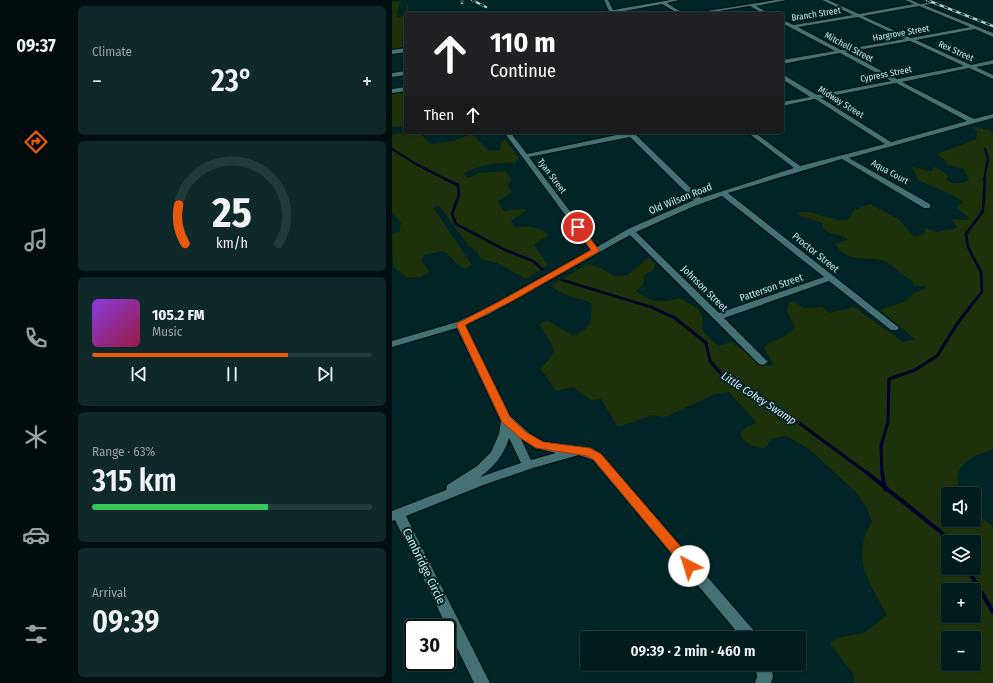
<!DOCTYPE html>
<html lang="en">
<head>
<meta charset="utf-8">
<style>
  :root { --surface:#011c1d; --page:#0f292a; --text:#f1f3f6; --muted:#96a1a4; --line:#233a3b; --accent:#ea580c }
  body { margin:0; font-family:"Fira Sans Condensed",sans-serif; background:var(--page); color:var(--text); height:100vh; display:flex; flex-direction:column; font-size:15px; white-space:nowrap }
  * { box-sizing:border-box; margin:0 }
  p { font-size:13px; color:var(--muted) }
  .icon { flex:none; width:22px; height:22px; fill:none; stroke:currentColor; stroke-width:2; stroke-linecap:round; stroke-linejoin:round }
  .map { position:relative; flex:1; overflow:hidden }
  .sheet { display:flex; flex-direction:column; gap:6px; padding:6px; background:#010f10; width:320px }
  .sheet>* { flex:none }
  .top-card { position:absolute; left:12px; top:12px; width:380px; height:122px; border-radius:4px; box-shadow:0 1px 3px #0004,0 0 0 1px var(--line); background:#202124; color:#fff; overflow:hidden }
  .tools { position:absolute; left:549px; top:487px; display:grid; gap:8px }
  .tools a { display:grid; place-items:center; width:40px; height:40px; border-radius:4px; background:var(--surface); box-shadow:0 1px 3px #0004,0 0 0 1px var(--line); font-size:20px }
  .speed { position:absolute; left:12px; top:619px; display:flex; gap:8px; font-size:20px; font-weight:700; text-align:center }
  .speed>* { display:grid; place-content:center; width:52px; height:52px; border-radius:50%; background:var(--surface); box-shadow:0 1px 3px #0004,0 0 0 1px var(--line); line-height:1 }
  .speed .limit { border:2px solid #111; border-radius:6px; background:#fff; color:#111 }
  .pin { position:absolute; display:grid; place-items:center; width:34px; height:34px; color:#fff; margin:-17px; border:2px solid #fff; border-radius:50%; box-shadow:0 1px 4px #0007 }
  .me { position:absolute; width:44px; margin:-22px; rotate:320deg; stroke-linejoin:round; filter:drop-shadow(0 0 3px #0008) }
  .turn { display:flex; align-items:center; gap:14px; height:84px; padding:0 20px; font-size:18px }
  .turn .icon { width:52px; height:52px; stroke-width:2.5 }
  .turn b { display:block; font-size:28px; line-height:34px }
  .then { display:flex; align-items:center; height:38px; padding:0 20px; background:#0003; gap:8px; font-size:15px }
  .big { font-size:30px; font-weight:600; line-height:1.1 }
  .sheet .card { flex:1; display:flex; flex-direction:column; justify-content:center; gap:6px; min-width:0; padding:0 14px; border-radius:6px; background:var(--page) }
  .sheet .dial { align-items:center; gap:0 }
  .dial svg { height:104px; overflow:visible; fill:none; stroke:var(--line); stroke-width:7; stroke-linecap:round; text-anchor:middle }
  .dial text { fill:var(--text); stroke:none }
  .song { display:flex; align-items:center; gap:12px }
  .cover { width:48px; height:48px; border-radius:6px; background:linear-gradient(135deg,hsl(270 70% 55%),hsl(340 70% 35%)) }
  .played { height:4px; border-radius:2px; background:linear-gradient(90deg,var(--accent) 70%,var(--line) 70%) }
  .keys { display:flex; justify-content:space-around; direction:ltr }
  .heat { display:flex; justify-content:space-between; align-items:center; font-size:22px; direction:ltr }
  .charge { height:6px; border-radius:3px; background:linear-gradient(90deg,#34c759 63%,var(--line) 0) }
  .trip { position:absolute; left:188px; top:631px; width:226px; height:40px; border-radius:4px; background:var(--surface); box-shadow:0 1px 3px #0004,0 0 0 1px var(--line); font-weight:600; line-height:40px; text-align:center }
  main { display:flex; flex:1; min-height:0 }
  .dock { display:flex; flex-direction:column; width:72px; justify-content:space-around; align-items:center; background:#000b0c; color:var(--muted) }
  .dock .icon { width:28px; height:28px }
  .dock .current { color:var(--accent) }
  .dock b { font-size:18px; color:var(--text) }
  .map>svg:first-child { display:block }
  .green { fill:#1d310a; fill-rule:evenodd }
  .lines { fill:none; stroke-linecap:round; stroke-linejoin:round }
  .stream-far3 { stroke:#020329; stroke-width:2 }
  .stream-far2 { stroke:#020329; stroke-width:2.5 }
  .stream-far1 { stroke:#020329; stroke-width:3 }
  .stream { stroke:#020329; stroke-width:4 }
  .minor-casing { stroke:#000c0e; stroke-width:2 }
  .minor { fill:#447174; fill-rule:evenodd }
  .rail-casing { stroke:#b1cacb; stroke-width:2.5 }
  .rail { stroke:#012527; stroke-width:1.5; stroke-dasharray:4.5; stroke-linecap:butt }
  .route { fill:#ea580c; stroke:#983908 }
  .labels { text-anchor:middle; stroke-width:4; stroke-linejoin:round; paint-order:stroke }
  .far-street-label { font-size:9px; fill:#cce4e5; stroke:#012527 }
  .street-label { font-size:10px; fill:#cce4e5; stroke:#012527 }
  .water-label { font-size:11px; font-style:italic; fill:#dde3f2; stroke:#012527 }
  .near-street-label { font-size:12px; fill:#cce4e5; stroke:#012527 }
</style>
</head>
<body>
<main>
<nav class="dock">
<b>09:37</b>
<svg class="icon current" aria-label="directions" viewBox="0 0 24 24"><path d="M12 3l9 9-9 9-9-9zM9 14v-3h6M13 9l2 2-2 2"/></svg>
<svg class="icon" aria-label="music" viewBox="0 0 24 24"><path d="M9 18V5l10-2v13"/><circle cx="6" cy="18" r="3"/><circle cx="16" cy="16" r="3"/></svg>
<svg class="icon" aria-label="phone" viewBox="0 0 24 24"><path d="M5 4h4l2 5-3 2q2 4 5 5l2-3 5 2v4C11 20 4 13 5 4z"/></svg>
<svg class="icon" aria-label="climate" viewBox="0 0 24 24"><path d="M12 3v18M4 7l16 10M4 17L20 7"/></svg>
<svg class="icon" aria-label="car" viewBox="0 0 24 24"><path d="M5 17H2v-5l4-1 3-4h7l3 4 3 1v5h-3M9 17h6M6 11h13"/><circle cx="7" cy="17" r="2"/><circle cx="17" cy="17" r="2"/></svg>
<svg class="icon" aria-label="filters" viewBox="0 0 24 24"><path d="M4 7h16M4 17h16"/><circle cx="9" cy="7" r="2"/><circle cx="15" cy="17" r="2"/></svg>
</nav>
<section class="sheet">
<div class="card"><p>Climate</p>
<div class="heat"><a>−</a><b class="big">23°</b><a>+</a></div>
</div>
<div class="card dial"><svg viewBox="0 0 100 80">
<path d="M14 69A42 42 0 1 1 86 69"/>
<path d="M14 69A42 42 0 0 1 9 39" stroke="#ea580c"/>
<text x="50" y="56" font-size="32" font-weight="700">25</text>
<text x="50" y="72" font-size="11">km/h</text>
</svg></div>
<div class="card">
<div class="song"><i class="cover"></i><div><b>105.2 FM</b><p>Music</p></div></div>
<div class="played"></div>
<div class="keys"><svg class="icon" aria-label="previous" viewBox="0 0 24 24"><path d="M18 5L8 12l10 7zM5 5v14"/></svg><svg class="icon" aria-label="pause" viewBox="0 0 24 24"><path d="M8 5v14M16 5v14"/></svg><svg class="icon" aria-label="next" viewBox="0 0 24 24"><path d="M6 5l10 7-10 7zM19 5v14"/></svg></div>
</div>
<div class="card"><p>Range · 63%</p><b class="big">315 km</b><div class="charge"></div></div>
<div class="card"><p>Arrival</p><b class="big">09:39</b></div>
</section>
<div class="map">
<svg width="601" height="683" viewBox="0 0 601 683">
  <rect width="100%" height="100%" fill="#012527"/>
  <path class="green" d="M9,1l-4,12 1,4 7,-1 3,-14h1l-7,42v2h4l-14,5v-49z
    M14,86v40l-14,1v-39z
    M581,127l17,3 3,3v316c-22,8 -45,17 -31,45h-14v26h26v-7l19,13v157h-138l-2,-9 -23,-31 7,-5 27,-5 23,-18c-18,-34 -37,-56 -15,-94l-6,-15 -11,-15 -46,-42 -22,-13 -14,2 -8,10c-13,-1 -18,-3 -25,-14l6,-7 11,-4 -28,-31 -14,2 -50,23 -13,-2 -34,12 -17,-28 -10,1 -18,-13 -17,4 -16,-23 7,-6 7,-11 -3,-8 -12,-19 9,-3 26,15c17,-10 19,-12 17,-33 -14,-7 -28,-6 -40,-18l37,-21 13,4 13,8 14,-1c5,-7 12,-8 17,-15l4,-2 6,6 -2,7 -8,3 -2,11 -7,6c15,12 25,12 44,7 16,10 26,11 22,32l16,16 13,-4 36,24 7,-1 -10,-17 5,-5 15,-6 11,-10 -8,-16 1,-8 6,-2 9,7 19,-1 8,6 24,-6 49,35 12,-3 -35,-29 26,-9 8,-8 11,-4v-3h-11l-2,-5c-8,-5 -23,-20 -31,-21 -20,-4 -31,4 -46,-16l12,-4 -1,-3 -16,-4 -7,-5v-5l-23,-7 -2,-3c13,-5 36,10 50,7l6,-10 16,-6 27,14 18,19 9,-3 1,-6 12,4 20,-4 -1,-3 -5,-4 2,-2 14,1 3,-2 -14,-10 7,-6 -8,-6 -37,-16 -6,-13c8,0 13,5 20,4l1,-3 3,-1 13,9 -3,4c8,4 17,5 23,-1l-5,-10 -16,-4 -3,-5 -8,-6 40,-15v-8zM556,542h26v26h-26zM556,590h26v26h-26zM556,638h26v26h-26z
    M14,132h12l14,12 17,-2 23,-8 17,17 11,-1 1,-9 4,-1 14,18 -4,5c-19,-1 -36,2 -52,11l6,4 9,-5 27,-2 7,9 -5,5 5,7 -14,9 6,10 16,-2 7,1 -16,11 4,6c13,-1 25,-1 34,8l-15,10 14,20 -22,14 -28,-16 -17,-4 -4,-7 -8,-6 -30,-40 -6,1 39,58 -6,4c-11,-4 -14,-13 -23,-18l-19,4 -2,7 8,10 -9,5 -14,1 -14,-11 -1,-32 8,-4 1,-8 -9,-11v-77z"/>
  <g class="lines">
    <path class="stream-far3" d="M0,149l24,15 31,16
      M592,180l4,-22 -3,-9"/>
    <path class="stream-far2" d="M53,179l13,6 1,10 -7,19 4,10 49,26 28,11 10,9
      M170,280l92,28
      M577,308l13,-16 -1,-20 -13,-25 -2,-13 17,-23 2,-32"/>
    <path class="stream-far1" d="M259,307l24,11 31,25 4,18 13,15 25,12 39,26 80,59
      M490,473l-1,-27 7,-24 1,-43 26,-9 22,-14 20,-32 13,-17"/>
    <path class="stream" d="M474,472l76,61 6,9
      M490,472l3,17
      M575,568l26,44"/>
    <g class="minor-casing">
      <path id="minor" d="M212,0h4l5,10 57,-10h9l-12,3 17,11h-5l-17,-10 -54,10h-10l11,-3z
        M384,0h11l-31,6 14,8h-6l-14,-8 -50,8h-12z
        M430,0h6l31,14 55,-10 -9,-4h6l9,4 30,-4 -26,5 69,28v4l-18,-8 -59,11 55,25 22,-5v4l-17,3 17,8v4l-24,-11 -67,14 72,37 19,-5v4l-144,40 81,46v4h-6l-82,-49 -114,34 169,133 2,2 -2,2h-6l-62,-49 -105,37 44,44 -5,3 -4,-1 -129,-129 -141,79 -24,11 45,91 20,18 14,8 40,6 17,6 155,179 2,5h-16l-149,-178 -14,-5 -46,13 -47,16 -80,32 84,167h-16l-79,-163 -3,1v-10l54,-21 1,-5 30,-19 14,-14 8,-18 2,-13 -44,-93 -65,19v-6l65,-19 26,-12 108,-60 -87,-118h6l17,22 99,-21v-1h19l-9,3 65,63 93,-30 -47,-36h7l46,34 85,-22 -70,-45 -33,7v-4l28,-5 -28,-18v-5l35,21 74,-14 -51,-28 -58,11v-4l53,-9 -53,-28v-3l12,5 59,-10zM527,6l51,21 -59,11 -48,-22zM466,17l47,22 -64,11 -43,-23zM518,41l54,25 -67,13 -51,-27zM504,83l71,38 -76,21 -70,-44zM238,137l64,63 -66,29 -31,18 -68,-90zM330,196l102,81 -105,36 -83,-81 56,-25zM117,438l12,25 -41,14c14,-10 24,-22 29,-39zM129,439l15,9 20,5 -25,7z
        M14,48v4l-14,2v-4z
        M14,71v4l-14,2v-4z
        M14,87v4l-14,2v-4z
        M363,664h16l2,13 -2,6h-16l2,-6z"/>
    </g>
    <use href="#minor" class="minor"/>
    <g class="rail-casing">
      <path id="rail" d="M70,0v3
        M80,0l14,7
        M535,0l66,26"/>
    </g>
    <use href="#rail" class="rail"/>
  </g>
  <path class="route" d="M183,225h5l19,25 -1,2 -86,49 -47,24 45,92 16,15 17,10 47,6 11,6 93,108 1,4 -1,3 -5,2 -4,-2 -91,-109 -7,-4 -51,-8 -17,-11 -17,-15 -46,-98 50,-26 85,-48 -17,-23z"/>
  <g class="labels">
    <g class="far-street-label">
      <text transform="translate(424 14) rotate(-9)" y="3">Branch Street</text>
      <text transform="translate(509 33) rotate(-10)" y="3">Hargrove Street</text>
      <text transform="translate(457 47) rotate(28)" y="3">Mitchell Street</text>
      <text transform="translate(564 51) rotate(24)" y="3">Rex Street</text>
      <text transform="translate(494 74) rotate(-11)" y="3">Cypress Street</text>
      <text transform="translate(449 102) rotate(32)" y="3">Midway Street</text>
      <text transform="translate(498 172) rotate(29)" y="3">Aqua Court</text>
      <text transform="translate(160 176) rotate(53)" y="3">Tyan Street</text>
    </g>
    <g class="street-label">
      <text transform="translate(288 198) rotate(-22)" y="4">Old Wilson Road</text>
      <text transform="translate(424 252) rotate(39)" y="4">Proctor Street</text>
      <text transform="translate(379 287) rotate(-19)" y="4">Patterson Street</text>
      <text transform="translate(313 288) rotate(45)" y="4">Johnson Street</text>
    </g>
    <g class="water-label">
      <text transform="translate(367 398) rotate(33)" y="4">Little Cokey Swamp</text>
    </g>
    <g class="near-street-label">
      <text transform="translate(32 566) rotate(64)" y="4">Cambridge Circle</text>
    </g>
  </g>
</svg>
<div class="tools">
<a><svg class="icon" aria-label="sound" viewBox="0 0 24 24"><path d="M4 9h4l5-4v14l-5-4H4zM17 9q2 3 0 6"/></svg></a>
<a><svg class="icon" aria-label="layers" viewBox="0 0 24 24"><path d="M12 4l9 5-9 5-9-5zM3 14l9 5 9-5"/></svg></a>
<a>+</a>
<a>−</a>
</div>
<div class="speed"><div class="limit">30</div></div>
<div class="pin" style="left:186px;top:227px;background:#d93025"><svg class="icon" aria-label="arrive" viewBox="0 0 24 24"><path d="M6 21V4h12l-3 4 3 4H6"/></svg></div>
<svg class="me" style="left:297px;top:566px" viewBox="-20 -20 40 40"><circle r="19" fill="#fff"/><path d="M0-13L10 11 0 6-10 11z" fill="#ea580c"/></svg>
<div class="trip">09:39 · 2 min · 460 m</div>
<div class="top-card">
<div class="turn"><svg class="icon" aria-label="ahead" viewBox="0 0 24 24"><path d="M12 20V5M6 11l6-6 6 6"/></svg><div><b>110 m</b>Continue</div></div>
<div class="then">Then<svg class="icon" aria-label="ahead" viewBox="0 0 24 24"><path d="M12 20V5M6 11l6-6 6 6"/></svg></div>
</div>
</div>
</main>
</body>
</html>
